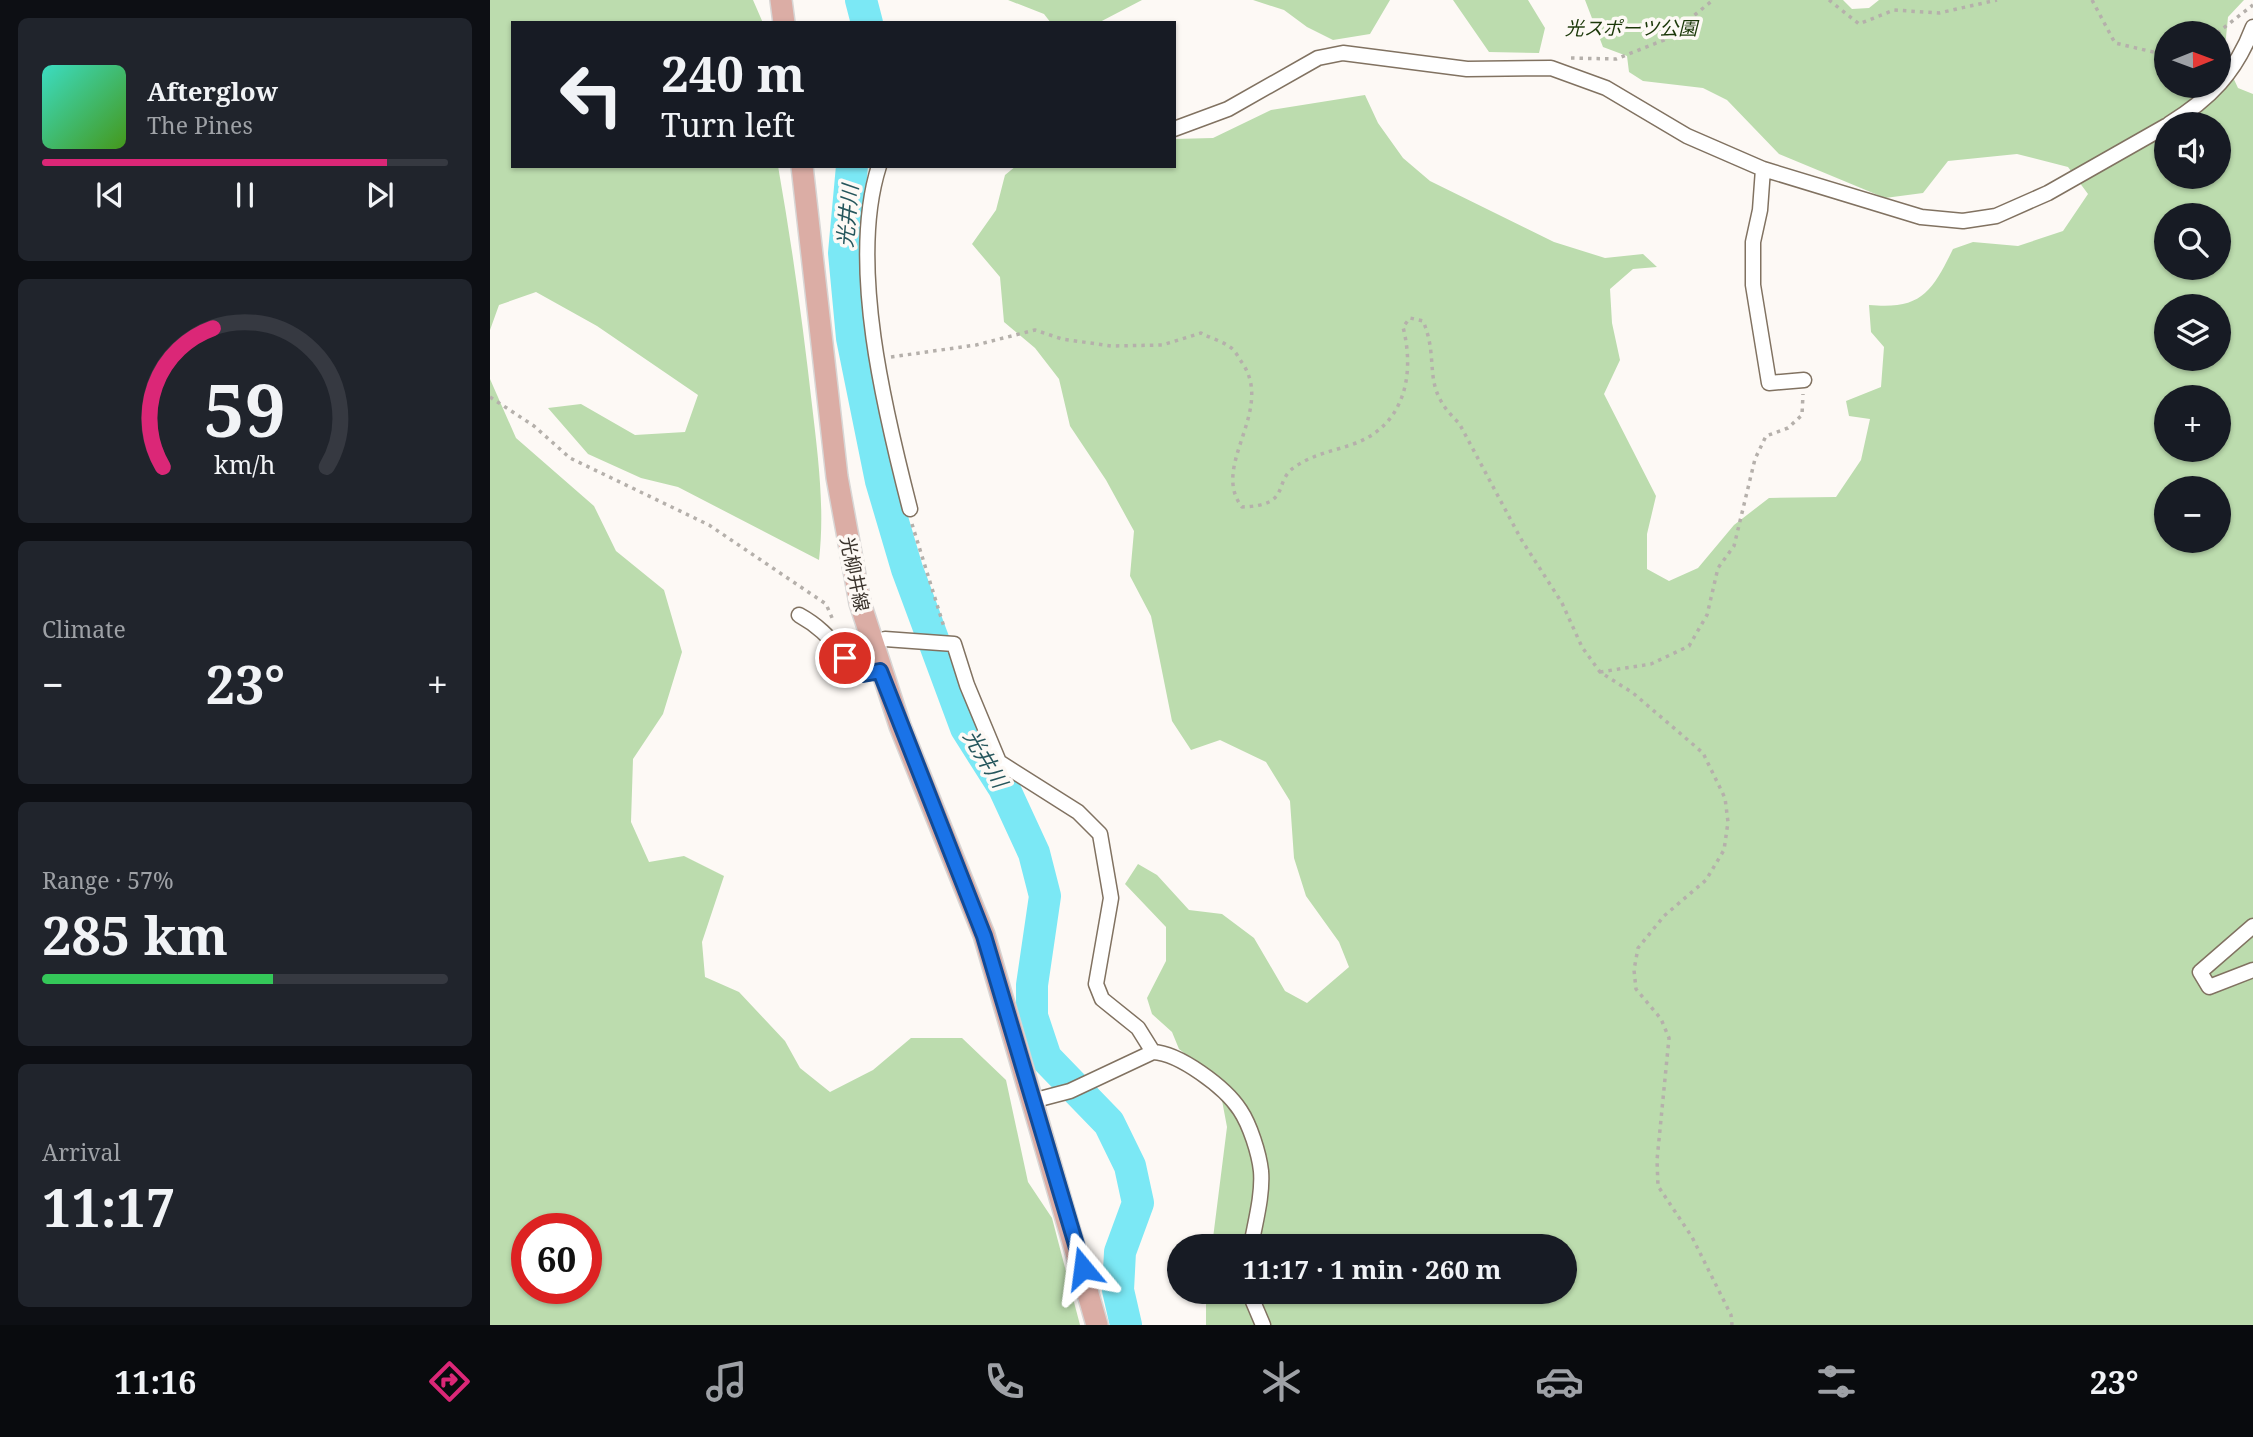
<!DOCTYPE html>
<html lang="en">
<head>
<meta charset="utf-8">
<style>
  :root { --surface:#171b24; --page:#20242c; --text:#f1f3f6; --muted:#9ea1a6; --line:#363941; --accent:#db2777 }
  body { margin:0; font-family:"Noto Serif","Noto Sans JP",serif; background:var(--page); color:var(--text); height:100vh; display:flex; flex-direction:column; font-size:26px; white-space:nowrap }
  * { box-sizing:border-box; margin:0 }
  p { font-size:23px; color:var(--muted) }
  .icon { flex:none; width:38px; height:38px; fill:none; stroke:currentColor; stroke-width:2; stroke-linecap:round; stroke-linejoin:round }
  .map { position:relative; flex:1; overflow:hidden }
  .drawer { display:flex; flex-direction:column; gap:18px; padding:18px; background:#0d0f14; width:490px }
  .drawer>* { flex:none }
  .banner { position:absolute; left:21px; top:21px; width:665px; height:147px; border-radius:0px; box-shadow:0 2px 5px #0004; background:#171b24; color:var(--text); overflow:hidden }
  .needle { width:46px; rotate:89deg }
  .controls { position:absolute; left:1664px; top:21px; display:grid; gap:14px }
  .controls a { display:grid; place-items:center; width:77px; height:77px; border-radius:50%; background:var(--surface); box-shadow:0 2px 5px #0004; font-size:35px }
  .speed { position:absolute; left:21px; top:1213px; display:flex; gap:14px; font-size:35px; font-weight:700; text-align:center }
  .speed>* { display:grid; place-content:center; width:91px; height:91px; border-radius:50%; background:var(--surface); box-shadow:0 2px 5px #0004; line-height:1 }
  .speed .limit { border:10px solid #d22; background:#fff; color:#111 }
  .pin { position:absolute; display:grid; place-items:center; width:60px; height:60px; color:#fff; margin:-30px; border:4px solid #fff; border-radius:50%; box-shadow:0 2px 7px #0007 }
  .me { position:absolute; width:77px; margin:-38px; rotate:344deg; stroke-linejoin:round; filter:drop-shadow(0 0 5px #0008) }
  .turn { display:flex; align-items:center; gap:24px; height:147px; padding:0 35px; font-size:32px }
  .turn .icon { width:91px; height:91px; stroke-width:2.5 }
  .turn b { display:block; font-size:49px; line-height:60px }
  .big { font-size:52px; font-weight:700; line-height:1.1 }
  .drawer .card { flex:1; display:flex; flex-direction:column; justify-content:center; gap:10px; min-width:0; padding:0 24px; border-radius:10px; background:var(--page) }
  .drawer .dial { align-items:center; gap:0 }
  .dial svg { height:182px; overflow:visible; fill:none; stroke:var(--line); stroke-width:7; stroke-linecap:round; text-anchor:middle }
  .dial text { fill:var(--text); stroke:none }
  .song { display:flex; align-items:center; gap:21px }
  .cover { width:84px; height:84px; border-radius:10px; background:linear-gradient(135deg,hsl(170 70% 55%),hsl(100 70% 35%)) }
  .played { height:7px; border-radius:4px; background:linear-gradient(90deg,var(--accent) 85%,var(--line) 85%) }
  .keys { display:flex; justify-content:space-around; direction:ltr }
  .heat { display:flex; justify-content:space-between; align-items:center; font-size:38px; direction:ltr }
  .charge { height:10px; border-radius:5px; background:linear-gradient(90deg,#34c759 57%,var(--line) 0) }
  .trip { position:absolute; left:677px; top:1234px; width:410px; height:70px; border-radius:35px; background:var(--surface); box-shadow:0 2px 5px #0004; font-weight:700; line-height:70px; text-align:center }
  .tab-bar { display:flex; height:112px; justify-content:space-around; align-items:center; background:#090b0e; color:var(--muted) }
  .tab-bar .icon { width:49px; height:49px }
  .tab-bar .current { color:var(--accent) }
  .tab-bar b { font-size:32px; color:var(--text) }
  main { display:flex; flex:1; min-height:0 }
  .map>svg:first-child { display:block }
  .green { fill:#bcdcae; fill-rule:evenodd }
  .lines { fill:none; stroke-linecap:round; stroke-linejoin:round }
  .river { stroke:#7be8f5; stroke-width:32 }
  .minor-casing { stroke:#817261; stroke-width:17 }
  .primary-casing { stroke:#d8d6d5; stroke-width:24 }
  .path { stroke:#b5b0ab; stroke-width:3.5; stroke-dasharray:3.5 5; stroke-linecap:butt }
  .minor { stroke:#fff; stroke-width:14 }
  .primary { stroke:#dbada5; stroke-width:21 }
  .route-casing { stroke:#114b97; stroke-width:18 }
  .route { stroke:#1a73e8; stroke-width:12 }
  .labels { text-anchor:middle; stroke-width:7; stroke-linejoin:round; paint-order:stroke }
  .park-label { font-size:19px; font-style:italic; fill:#1b3809; stroke:#fdf9f5 }
  .street-label { font-size:19px; fill:#3a332c; stroke:#fdf9f5 }
  .water-label { font-size:21px; font-style:italic; fill:#26565c; stroke:#fdf9f5 }
</style>
</head>
<body>
<main>
<section class="drawer">
<div class="card">
<div class="song"><i class="cover"></i><div><b>Afterglow</b><p>The Pines</p></div></div>
<div class="played"></div>
<div class="keys"><svg class="icon" aria-label="previous" viewBox="0 0 24 24"><path d="M18 5L8 12l10 7zM5 5v14"/></svg><svg class="icon" aria-label="pause" viewBox="0 0 24 24"><path d="M8 5v14M16 5v14"/></svg><svg class="icon" aria-label="next" viewBox="0 0 24 24"><path d="M6 5l10 7-10 7zM19 5v14"/></svg></div>
</div>
<div class="card dial"><svg viewBox="0 0 100 80">
<path d="M14 69A42 42 0 1 1 86 69"/>
<path d="M14 69A42 42 0 0 1 36 8" stroke="#db2777"/>
<text x="50" y="56" font-size="32" font-weight="700">59</text>
<text x="50" y="72" font-size="11">km/h</text>
</svg></div>
<div class="card"><p>Climate</p>
<div class="heat"><a>−</a><b class="big">23°</b><a>+</a></div>
</div>
<div class="card"><p>Range · 57%</p><b class="big">285 km</b><div class="charge"></div></div>
<div class="card"><p>Arrival</p><b class="big">11:17</b></div>
</section>
<div class="map">
<svg width="1763" height="1325" viewBox="0 0 1763 1325">
  <rect width="100%" height="100%" fill="#fdf9f5"/>
  <path class="green" d="M0,0h263l10,23h-250v143h265c14,79 25,159 34,239 6,51 13,104 7,155l-141,-73 -37,-9 -53,-24 -40,-46 33,-4 54,31 50,-3 13,-37 -101,-69 -61,-34 -37,13 -9,25z
    M518,0h134l-44,23h-47l-7,-9z
    M763,0h137l-20,34 -37,6 -26,-13 -23,-17z
    M963,0h75l17,28 -6,25 -50,-1z
    M1095,0h258l9,9 17,-1 10,-8h365l-16,17 -4,41 14,30 15,6v1231h-1047v-33h358v-46h-352l15,-119 -9,-48 -39,-30 -7,-17 -20,-18 -5,-16 19,-37v-34l-41,-43 13,-20 19,11 32,35 33,4 32,24 31,53 22,12 42,-36 -10,-25 -33,-46 -12,-38 -4,-57 -24,-39 -46,-22 -29,10 -19,-29 -21,-105 -21,-40 4,-45 -28,-51 -36,-54 -11,-47 -24,-31 -31,-26 -4,-45 -28,-33 24,-34 9,-35 11,-9h158v-27l39,-1 58,-28 94,-15 13,28 25,35 27,23 124,61 51,16 38,-4 14,13 -24,2 -23,20 2,34 8,37 -16,34 52,102 -9,38v35l22,12 29,-13 36,-43 35,-27 67,-1 25,-37 9,-41 -21,-3 -3,-15 35,-14 3,-40 -13,-15 -2,-27c52,5 63,-13 84,-56l20,-7 45,4 45,-15 25,-37 -20,-27 -51,-13 -69,7 -25,32 -38,5 -106,-44 -52,-54 -24,-12 -60,-7 -14,-9 -2,-16 -24,-9zM1676,33h53v53h-53zM1676,124h53v53h-53zM1676,215h53v53h-53zM1676,306h53v53h-53zM1676,397h53v53h-53zM1676,488h53v53h-53z
    M0,379l26,59 78,68 22,45 48,39 18,62 -19,62 -30,45 -2,63 18,40 35,-6 40,20 -22,66 3,35 34,15 46,49 15,27 30,24 43,-22 38,-32h51l44,42 22,102 24,36 28,107h-590zM37,1228h59v60h-59z"/>
  <g class="lines">
    <path class="river" d="M371,0l6,23
      M362,166l-8,87 8,85 29,143 26,88 59,159 38,60 30,65 11,43 -13,89v31l14,42 63,65 21,43 8,37 -18,49 -2,38 8,35"/>
    <g class="minor-casing">
      <path id="minor" d="M1679,124c41,-25 67,-52 84,-97
        M684,129l54,-20 90,-51 25,-5 124,16 84,-1 55,20 81,48 76,33 158,48 42,4 33,-5 52,-23 118,-67
        M389,166c-31,97 6,246 31,343
        M1273,169l-3,41 -7,32v43l16,98 35,-3
        M309,615c31,17 38,36 64,59l17,-3
        M382,643l13,-4 69,5 13,41 32,77 79,50 22,22 11,64 -15,86 6,15 36,29 15,24
        M1763,926l-53,46 9,15 44,-17
        M542,1101l38,-10 83,-39c26,1 72,35 87,58 10,15 19,43 21,61 2,24 -6,52 -10,75
        M759,1292l14,33"/>
    </g>
    <g class="primary-casing">
      <path id="primary" d="M291,0l3,23
        M312,166l35,311 23,126 40,123 84,209 113,390"/>
    </g>
    <path class="path" d="M1339,0l30,24 35,-14 45,3 58,-13
      M1602,0l23,43 51,12
      M1727,33l36,-28
      M1081,58l45,1 48,-19 49,-40
      M401,357l85,-12 59,-15 27,9 49,7 51,-1 39,-12c9,5 21,8 29,14 6,4 9,12 13,17 31,48 -33,102 -1,143 52,-2 29,-25 54,-41 20,-13 39,-15 60,-23 49,-19 59,-69 47,-116l7,-9 13,3c18,42 -4,65 36,102l62,116 41,64 20,44 18,25 33,21 70,60 22,45 3,24 -4,28 -18,30 -42,36 -26,32 -4,22 2,19 25,30 8,19 -12,122 1,26 34,51 39,78 1,10
      M0,397l44,29 36,32 139,67 117,79 7,16
      M422,524l32,103
      M1110,672l51,-8 38,-18 18,-31 11,-47 16,-22 21,-87 11,-23 22,-8 14,-13 1,-21"/>
    <use href="#minor" class="minor"/>
    <use href="#primary" class="primary"/>
  </g>
  <g class="lines">
    <g class="route-casing">
      <path id="route" d="M355,658l18,16 17,-3 104,265 99,332"/>
    </g>
    <use href="#route" class="route"/>
  </g>
  <g class="labels">
    <g class="park-label">
      <text x="1141" y="35">光スポーツ公園</text>
    </g>
    <g class="street-label">
      <text transform="translate(365 574) rotate(78)" y="7">光柳井線</text>
    </g>
    <g class="water-label">
      <text transform="translate(358 216) rotate(-85)" y="7">光井川</text>
      <text transform="translate(495 759) rotate(59)" y="7">光井川</text>
    </g>
  </g>
</svg>
<div class="controls">
<a><svg class="needle" viewBox="-14 -14 28 28"><path d="M0-13l5 13h-10z" fill="#e53935"/><path d="M0 13l5-13h-10z" fill="#9ea1a6"/></svg></a>
<a><svg class="icon" aria-label="sound" viewBox="0 0 24 24"><path d="M4 9h4l5-4v14l-5-4H4zM17 9q2 3 0 6"/></svg></a>
<a><svg class="icon" aria-label="search" viewBox="0 0 24 24"><circle cx="10" cy="10" r="6"/><path d="M15 15l6 6"/></svg></a>
<a><svg class="icon" aria-label="layers" viewBox="0 0 24 24"><path d="M12 4l9 5-9 5-9-5zM3 14l9 5 9-5"/></svg></a>
<a>+</a>
<a>−</a>
</div>
<div class="speed"><div class="limit">60</div></div>
<div class="pin" style="left:355px;top:658px;background:#d93025"><svg class="icon" aria-label="arrive" viewBox="0 0 24 24"><path d="M6 21V4h12l-3 4 3 4H6"/></svg></div>
<svg class="me" style="left:593px;top:1268px" viewBox="-20 -20 40 40"><path d="M0-17L14 15 0 8-14 15z" fill="#1a73e8" stroke="#fff" stroke-width="4"/></svg>
<div class="trip">11:17 · 1 min · 260 m</div>
<div class="banner">
<div class="turn"><svg class="icon" aria-label="left" viewBox="0 0 24 24"><path d="M17 20v-9H6M10 6l-5 5 5 5"/></svg><div><b>240 m</b>Turn left</div></div>
</div>
</div>
</main>
<nav class="tab-bar">
<b>11:16</b>
<svg class="icon current" aria-label="directions" viewBox="0 0 24 24"><path d="M12 3l9 9-9 9-9-9zM9 14v-3h6M13 9l2 2-2 2"/></svg>
<svg class="icon" aria-label="music" viewBox="0 0 24 24"><path d="M9 18V5l10-2v13"/><circle cx="6" cy="18" r="3"/><circle cx="16" cy="16" r="3"/></svg>
<svg class="icon" aria-label="phone" viewBox="0 0 24 24"><path d="M5 4h4l2 5-3 2q2 4 5 5l2-3 5 2v4C11 20 4 13 5 4z"/></svg>
<svg class="icon" aria-label="climate" viewBox="0 0 24 24"><path d="M12 3v18M4 7l16 10M4 17L20 7"/></svg>
<svg class="icon" aria-label="car" viewBox="0 0 24 24"><path d="M5 17H2v-5l4-1 3-4h7l3 4 3 1v5h-3M9 17h6M6 11h13"/><circle cx="7" cy="17" r="2"/><circle cx="17" cy="17" r="2"/></svg>
<svg class="icon" aria-label="filters" viewBox="0 0 24 24"><path d="M4 7h16M4 17h16"/><circle cx="9" cy="7" r="2"/><circle cx="15" cy="17" r="2"/></svg>
<b>23°</b>
</nav>
</body>
</html>
